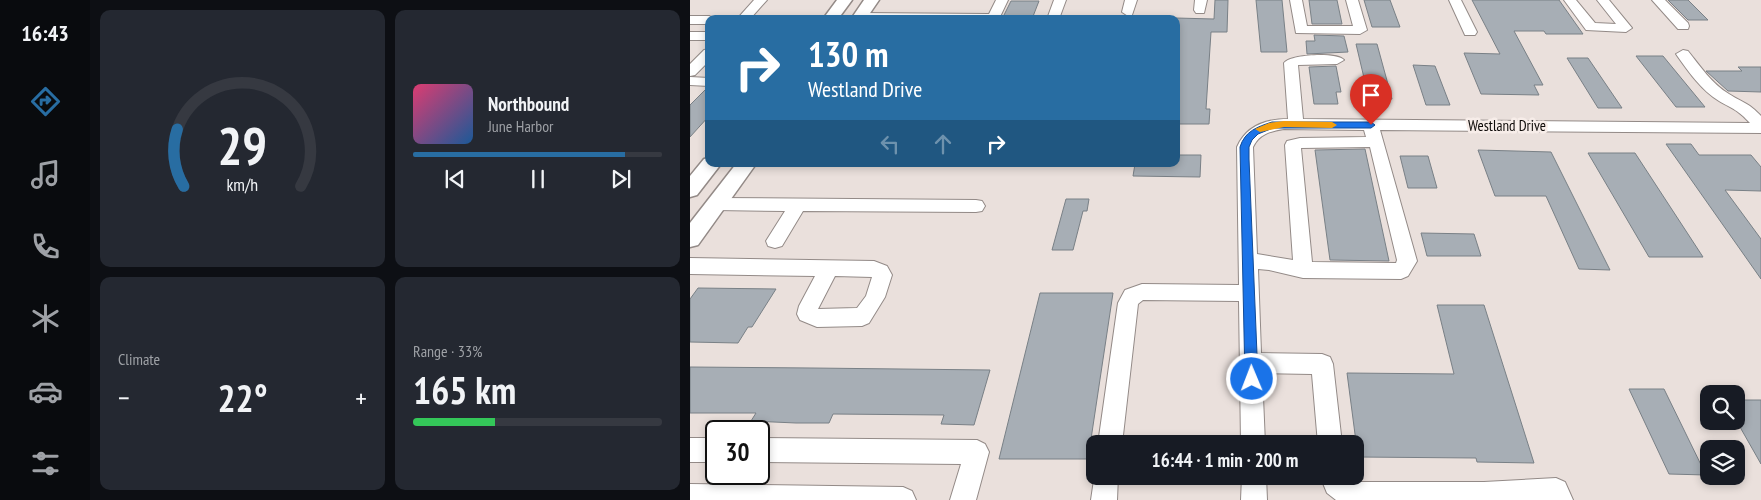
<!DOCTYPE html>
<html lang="en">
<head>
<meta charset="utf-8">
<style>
  :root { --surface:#171b24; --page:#242831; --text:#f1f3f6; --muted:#9ea1a6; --line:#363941; --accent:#286da2 }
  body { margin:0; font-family:"PT Sans Narrow",sans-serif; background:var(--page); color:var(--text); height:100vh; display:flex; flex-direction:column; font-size:19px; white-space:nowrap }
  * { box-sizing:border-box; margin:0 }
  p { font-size:16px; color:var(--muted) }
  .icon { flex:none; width:28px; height:28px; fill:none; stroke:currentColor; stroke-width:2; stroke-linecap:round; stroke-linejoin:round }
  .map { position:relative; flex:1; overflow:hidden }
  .panel { display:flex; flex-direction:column; gap:10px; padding:10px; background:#0d0f14; width:600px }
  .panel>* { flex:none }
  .banner { position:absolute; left:15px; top:15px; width:475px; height:152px; border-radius:10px; box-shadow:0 2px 8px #0003; background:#286da2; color:#fff; overflow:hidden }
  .tools { position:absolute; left:1010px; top:385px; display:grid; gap:10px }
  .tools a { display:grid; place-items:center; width:45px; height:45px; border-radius:10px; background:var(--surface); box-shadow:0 2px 8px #0003; font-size:25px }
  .speed { position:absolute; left:15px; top:420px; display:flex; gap:10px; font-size:25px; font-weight:700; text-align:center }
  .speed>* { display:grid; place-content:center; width:65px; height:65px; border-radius:50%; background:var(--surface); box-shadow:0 2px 8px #0003; line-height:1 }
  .speed .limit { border:2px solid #111; border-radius:8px; background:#fff; color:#111 }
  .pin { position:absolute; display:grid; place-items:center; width:42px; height:42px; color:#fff; margin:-51px -21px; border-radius:50% 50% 50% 0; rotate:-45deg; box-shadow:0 0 5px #0007 }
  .pin .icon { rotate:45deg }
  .me { position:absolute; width:55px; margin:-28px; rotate:359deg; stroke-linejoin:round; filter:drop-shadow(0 0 4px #0008) }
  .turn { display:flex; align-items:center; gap:18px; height:105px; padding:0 20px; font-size:22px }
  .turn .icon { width:65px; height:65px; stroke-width:2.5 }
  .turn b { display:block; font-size:35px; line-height:42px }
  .lanes { display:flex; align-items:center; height:48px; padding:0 20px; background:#0003; justify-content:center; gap:25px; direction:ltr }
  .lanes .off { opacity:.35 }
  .big { font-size:38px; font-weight:700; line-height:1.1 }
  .panel .tile { flex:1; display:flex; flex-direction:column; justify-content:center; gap:8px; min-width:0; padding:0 18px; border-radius:10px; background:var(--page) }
  .panel .dial { align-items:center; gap:0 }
  .dial svg { height:130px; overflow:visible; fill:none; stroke:var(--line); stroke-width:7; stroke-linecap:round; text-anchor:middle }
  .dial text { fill:var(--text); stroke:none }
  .song { display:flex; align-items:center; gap:15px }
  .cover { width:60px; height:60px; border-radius:8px; background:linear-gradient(135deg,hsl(340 70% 55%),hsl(210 70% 35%)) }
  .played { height:5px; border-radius:2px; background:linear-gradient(90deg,var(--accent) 85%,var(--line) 85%) }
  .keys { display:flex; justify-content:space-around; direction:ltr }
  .heat { display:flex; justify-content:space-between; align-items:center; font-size:28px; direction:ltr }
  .charge { height:8px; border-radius:4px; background:linear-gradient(90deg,#34c759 33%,var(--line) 0) }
  .panel .tiles { flex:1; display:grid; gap:10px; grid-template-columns:repeat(2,1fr) }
  .trip { position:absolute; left:396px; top:435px; width:278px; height:50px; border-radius:10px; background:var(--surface); box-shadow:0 2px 8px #0003; font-weight:700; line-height:50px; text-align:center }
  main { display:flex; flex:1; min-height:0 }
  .menu { display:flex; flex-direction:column; width:90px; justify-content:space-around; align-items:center; background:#090b0e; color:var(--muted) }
  .menu .icon { width:35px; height:35px }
  .menu .selected { color:var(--accent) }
  .menu b { font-size:22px; color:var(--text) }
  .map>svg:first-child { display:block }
  .building { fill:#a7aeb5; stroke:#798086 }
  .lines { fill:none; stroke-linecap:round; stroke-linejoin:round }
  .minor-casing { stroke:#938a87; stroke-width:2 }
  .major-casing { stroke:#938a87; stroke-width:3 }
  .minor { fill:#fff; fill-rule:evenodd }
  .major { fill:#fff; fill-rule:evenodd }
  .route { fill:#1a73e8; stroke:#114b97 }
  .slow { fill:#f59e0b }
  .labels { text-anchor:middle; stroke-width:5; stroke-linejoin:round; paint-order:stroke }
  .street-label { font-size:15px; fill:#0e0b09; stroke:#f7ede9 }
</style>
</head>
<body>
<main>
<nav class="menu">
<b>16:43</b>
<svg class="icon selected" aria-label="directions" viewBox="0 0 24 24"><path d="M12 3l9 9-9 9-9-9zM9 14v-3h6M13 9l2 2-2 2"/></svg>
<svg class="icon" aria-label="music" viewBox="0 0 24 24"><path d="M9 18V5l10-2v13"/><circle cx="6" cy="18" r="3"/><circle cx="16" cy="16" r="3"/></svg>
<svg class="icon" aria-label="phone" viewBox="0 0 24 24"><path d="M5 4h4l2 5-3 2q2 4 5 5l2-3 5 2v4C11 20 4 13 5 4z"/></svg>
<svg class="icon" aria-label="climate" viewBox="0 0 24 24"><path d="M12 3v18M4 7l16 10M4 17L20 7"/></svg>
<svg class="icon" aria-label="car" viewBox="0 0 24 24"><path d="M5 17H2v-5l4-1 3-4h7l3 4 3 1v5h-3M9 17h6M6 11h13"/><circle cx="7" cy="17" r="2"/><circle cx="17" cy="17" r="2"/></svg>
<svg class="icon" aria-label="filters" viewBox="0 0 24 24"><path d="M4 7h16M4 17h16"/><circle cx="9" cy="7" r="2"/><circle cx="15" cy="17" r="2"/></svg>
</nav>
<section class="panel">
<div class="tiles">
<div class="tile dial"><svg viewBox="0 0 100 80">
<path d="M14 69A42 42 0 1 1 86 69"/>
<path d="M14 69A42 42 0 0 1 10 34" stroke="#286da2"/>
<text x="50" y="56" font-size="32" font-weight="700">29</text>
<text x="50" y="72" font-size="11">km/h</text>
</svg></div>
<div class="tile">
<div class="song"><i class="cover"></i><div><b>Northbound</b><p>June Harbor</p></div></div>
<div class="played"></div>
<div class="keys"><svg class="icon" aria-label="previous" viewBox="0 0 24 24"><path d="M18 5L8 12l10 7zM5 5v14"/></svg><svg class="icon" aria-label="pause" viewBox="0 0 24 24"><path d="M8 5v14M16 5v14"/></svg><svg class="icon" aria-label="next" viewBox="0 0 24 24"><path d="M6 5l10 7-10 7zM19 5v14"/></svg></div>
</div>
<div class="tile"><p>Climate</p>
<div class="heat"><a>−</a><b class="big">22°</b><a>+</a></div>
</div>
<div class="tile"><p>Range · 33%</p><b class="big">165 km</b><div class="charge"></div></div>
</div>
</section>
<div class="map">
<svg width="1071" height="500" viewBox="0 0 1071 500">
  <rect width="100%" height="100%" fill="#eae0dc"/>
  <path class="building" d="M525,0h13l-1,32h-16l-5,77h4l-1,15h-33v-106l38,1z
    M566,0h26l5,52h-26z
    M619,0h28l5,24h-30z
    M674,0h26l10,27h-28z
    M782,0h87l24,34h-37l-2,-3h-30l29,54h-9l5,10 -58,-1 -17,-41 36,1z
    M978,0h20l20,20h-20z
    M321,1h28l-7,18h-30z
    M624,35l30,1 4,16 -41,2 -1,-13h9z
    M666,44h21l15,55h-23z
    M946,56h27l42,51h-29z
    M877,58h21l34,50h-24z
    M723,65l22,1 15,39h-24z
    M646,66l5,26h-5l2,12h-24l-5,-37z
    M1048,67h23v25l-33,-1 -22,-20h36z
    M17,88h2v28l-19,21v-32z
    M976,144h25l8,11h52l10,12v24l-36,-1 36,49v40z
    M675,149l24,112 -59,-1 -15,-110z
    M788,150l73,2 59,118 -31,-1 -33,-73h-51z
    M898,153h47l68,104h-54z
    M486,155h25l-1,22 -67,-1 2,-12h41z
    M710,156h28l9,32h-29z
    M376,199h23l-2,12h-4l-10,39h-21z
    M731,233l53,1 7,22h-54z
    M8,288l78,1 -24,38h-4l-10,16 -48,-1v-43z
    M350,293h73l-25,166h-89z
    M747,305h47l50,158 -57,-1 -1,-4 -118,-1 -11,-84 107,1z
    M0,367l122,1 178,2 -16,55 -33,-1 3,-9 -111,-1 -4,9h-33l-45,-2 5,-8h-66z
    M939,389h35l42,86 -37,-1z
    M1046,400h25v64l-25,-44z"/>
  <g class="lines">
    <g class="minor-casing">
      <path id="minor" d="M64,0h13l-17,19h-13z
        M306,0h12l-9,19h-144l-1,-2 6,-4 129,1z
        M364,0h12l-7,19h-12z
        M435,0h12l-5,15 -4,1 -6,-4z
        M505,0h12l-3,13h-8l-2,-3z
        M600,0h12l5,26h46l-7,-26h12l9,30 -7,4 -64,-1z
        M759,0h12l16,32 -2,3h-10z
        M874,0h12l19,23 21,1 -19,-24h12l23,28 -6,4 -40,-2z
        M962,0h13l23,23 1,3 -1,3h-10z
        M0,16h19l6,3h-6v5h-19z
        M0,32h19v8h-19z
        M19,49v12l-14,14 -5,1v-12l14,-14z
        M993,50l5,1c12,15 24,33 41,43 14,9 19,8 32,22v17l-381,-3 37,131 -9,15 -7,3 -98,-1 -34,-8 -11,-1 3,84 61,1 8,3 3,7 9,80h-24l-6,-70 -50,-1 3,71h-24l-2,-143 -96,-1 -5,4 -16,140h-24l20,-141 7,-13 17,-6 97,1 -2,-138c9,-21 29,-28 51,-28l-4,-56c7,-9 53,-11 60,-3l-7,4 -39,1 5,54 447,4c-12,-13 -17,-14 -31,-22 -18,-11 -31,-30 -43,-47zM594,129l80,1 2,7 -66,1 -13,3 -2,4 8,115 -36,-6 -4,-107c6,-13 18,-16 31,-18zM680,147l27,113 -1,3 -84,-1 -11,-114z
        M0,77l19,1v8l-19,-1z
        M26,198l260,2 6,1 3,5 -3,5 -6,1 -173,-1 -21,35 -7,2 -7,-2 -2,-5 19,-30 -69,-1 -6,-1 -3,-5 3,-5z
        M0,258l184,3 13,5 5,9 -7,22 -16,26 -7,3 -45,1 -17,-7 -3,-6 2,-8 16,-30 -125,-2zM145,276l37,1 -6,19 -9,12 -39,1z
        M0,438h26v24h-26z
        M69,438l218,2 8,4 4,8 -13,48h-26l11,-36 -202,-2z
        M405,473v3h23l-1,24h-26z
        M552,476h24l1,24h-26z
        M630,476h25l5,5 8,1h126l72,-4 9,4 8,18h-237l-9,-7z
        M0,484l213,3 9,4 4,9h-226z"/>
    </g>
    <g class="major-casing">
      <path id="major" d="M147,0h15l-14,19h-15z
        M174,0h15l-13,19h-15z
        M19,158v6h12l-24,31 -7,2v-21l14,-17z
        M46,164h20l-58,81 -8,2v-24z"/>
    </g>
    <use href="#minor" class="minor"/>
    <use href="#major" class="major"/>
  </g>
  <path class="route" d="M582,122h99l4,3 -4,3h-98l-15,6 -6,6 -3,7v12l9,220 -2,5 -4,1 -5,-1 -2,-5 -5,-232c5,-16 17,-20 32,-25z"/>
  <path class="slow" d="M594,121l48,1 5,3 -5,3 -48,-1 -24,5 -5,-3 14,-6z"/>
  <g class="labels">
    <g class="street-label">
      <text x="817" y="131">Westland Drive</text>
    </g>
  </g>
</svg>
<div class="tools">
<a><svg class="icon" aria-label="search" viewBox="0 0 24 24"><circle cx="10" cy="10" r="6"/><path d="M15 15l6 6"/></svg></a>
<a><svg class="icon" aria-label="layers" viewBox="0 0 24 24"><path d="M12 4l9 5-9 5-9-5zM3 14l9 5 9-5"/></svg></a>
</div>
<div class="speed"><div class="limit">30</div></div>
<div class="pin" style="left:681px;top:125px;background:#d93025"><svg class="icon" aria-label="arrive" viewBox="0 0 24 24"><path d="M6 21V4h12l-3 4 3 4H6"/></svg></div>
<svg class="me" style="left:562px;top:379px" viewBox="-20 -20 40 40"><circle r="17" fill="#1a73e8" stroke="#fff" stroke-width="3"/><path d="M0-11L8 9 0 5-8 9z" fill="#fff"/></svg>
<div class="trip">16:44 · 1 min · 200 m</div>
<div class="banner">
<div class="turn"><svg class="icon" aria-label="right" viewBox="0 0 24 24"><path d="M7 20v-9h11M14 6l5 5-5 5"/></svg><div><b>130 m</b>Westland Drive</div></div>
<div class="lanes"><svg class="icon off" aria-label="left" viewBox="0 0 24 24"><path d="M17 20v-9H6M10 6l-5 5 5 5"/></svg><svg class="icon off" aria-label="ahead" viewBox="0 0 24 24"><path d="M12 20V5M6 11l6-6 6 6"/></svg><svg class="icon" aria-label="right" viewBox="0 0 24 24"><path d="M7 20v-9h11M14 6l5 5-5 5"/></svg></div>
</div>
</div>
</main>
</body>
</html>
